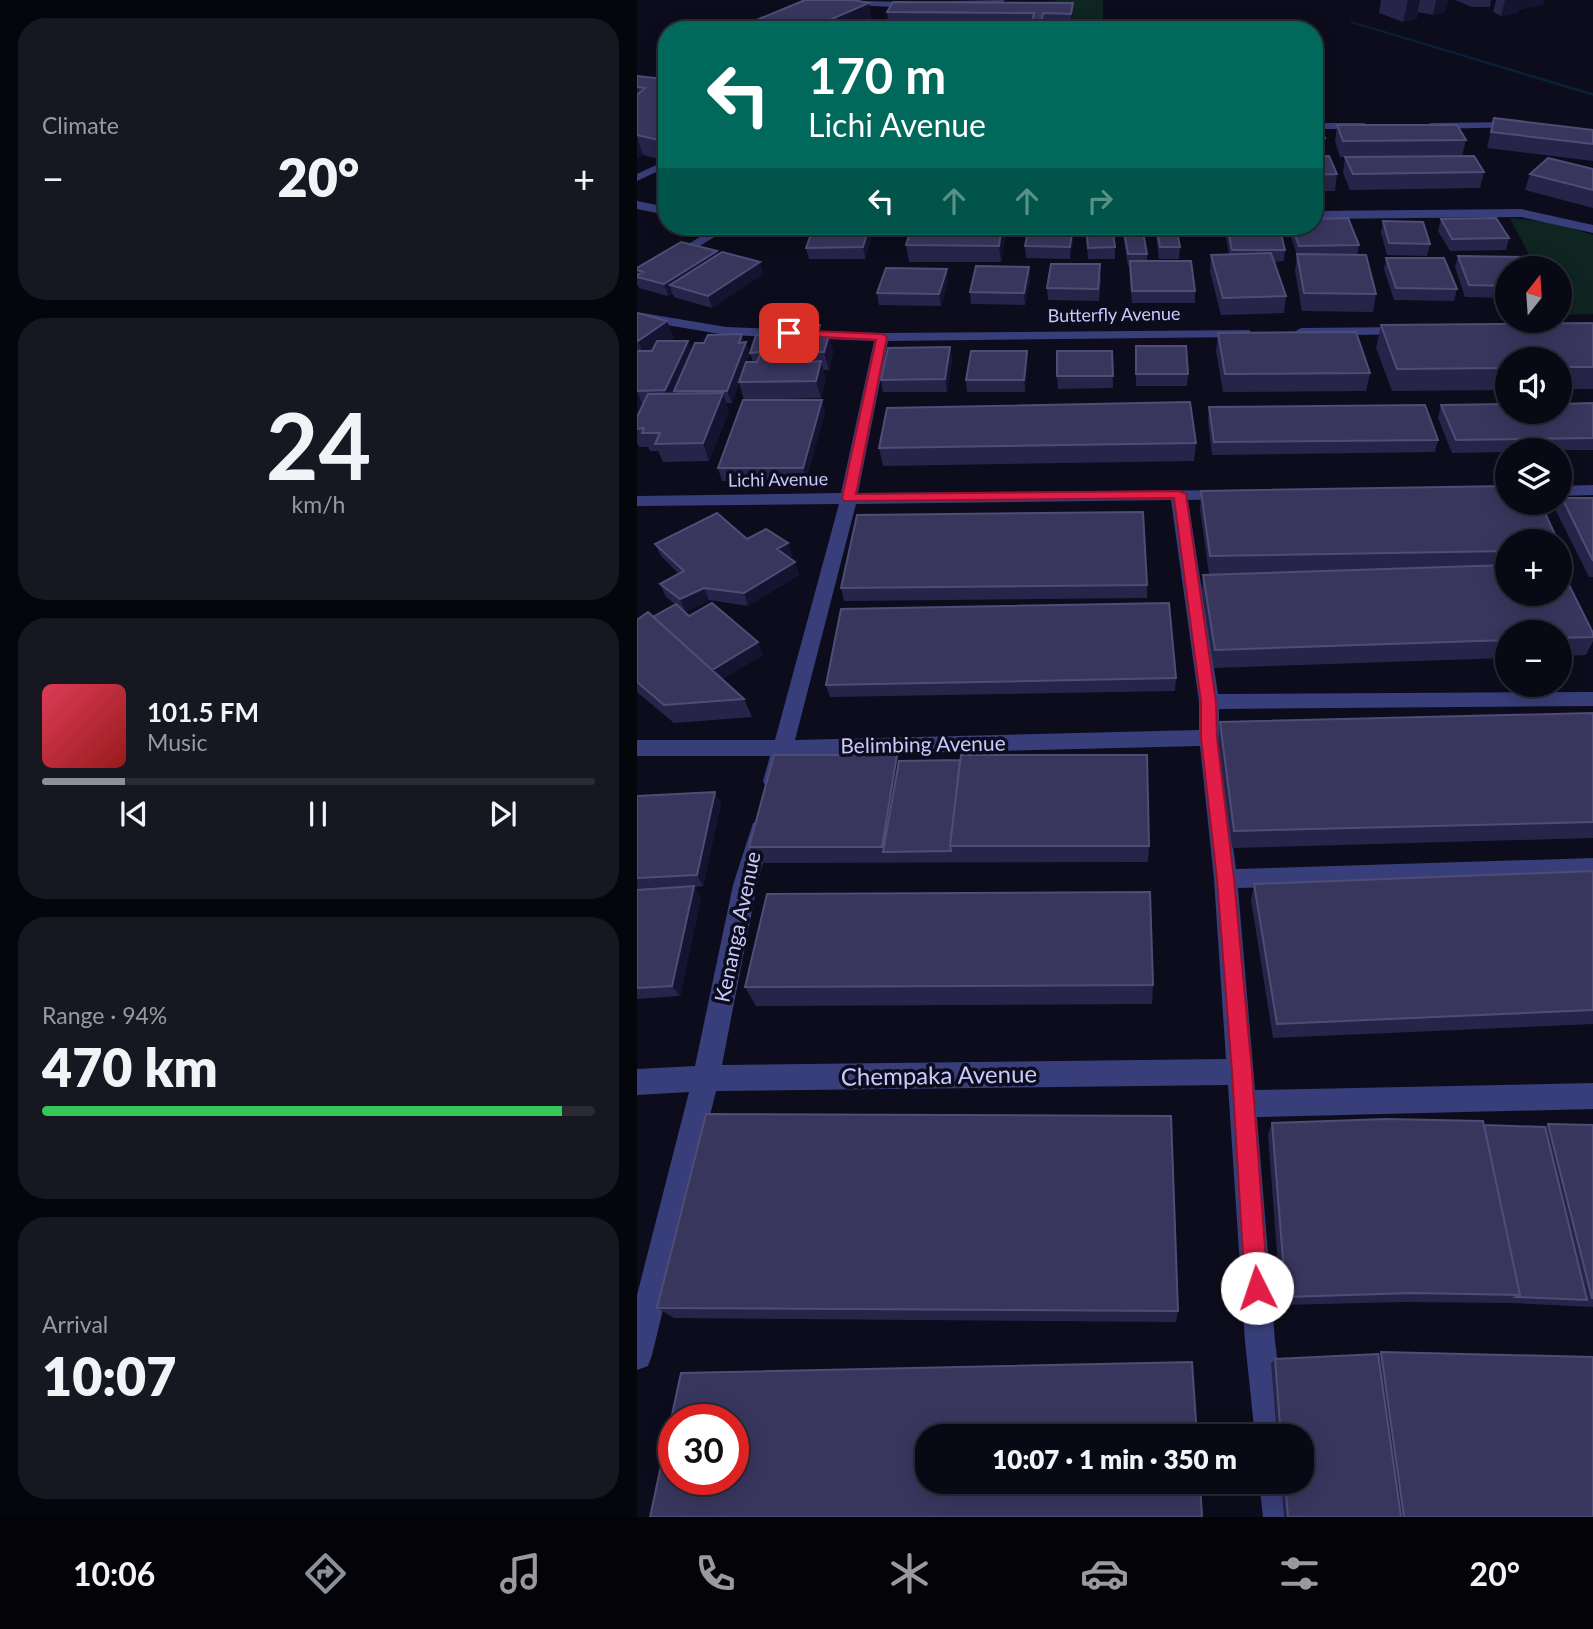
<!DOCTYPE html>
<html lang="en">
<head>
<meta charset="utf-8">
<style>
  :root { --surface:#090915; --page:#171722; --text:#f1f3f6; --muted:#999aa0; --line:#292a34; --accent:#8c9099 }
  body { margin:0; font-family:Lato,sans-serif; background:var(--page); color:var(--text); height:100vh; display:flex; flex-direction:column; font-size:26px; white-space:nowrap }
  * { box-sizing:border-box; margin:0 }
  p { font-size:23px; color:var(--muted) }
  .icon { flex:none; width:38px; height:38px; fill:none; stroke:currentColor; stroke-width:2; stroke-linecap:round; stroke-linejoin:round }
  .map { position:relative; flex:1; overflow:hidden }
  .side { display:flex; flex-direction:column; gap:18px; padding:18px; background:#05050c; width:637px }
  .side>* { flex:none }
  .top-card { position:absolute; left:21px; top:21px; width:665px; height:214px; border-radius:28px; box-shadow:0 4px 18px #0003,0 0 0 2px var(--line); background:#00695c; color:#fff; overflow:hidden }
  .needle { width:46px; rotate:17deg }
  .fabs { position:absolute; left:858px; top:256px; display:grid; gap:14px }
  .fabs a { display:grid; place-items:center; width:77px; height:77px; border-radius:50%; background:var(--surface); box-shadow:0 4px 18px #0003,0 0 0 2px var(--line); font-size:35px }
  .speed { position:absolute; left:21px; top:1404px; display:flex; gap:14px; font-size:35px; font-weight:700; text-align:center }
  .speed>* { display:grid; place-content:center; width:91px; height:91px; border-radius:50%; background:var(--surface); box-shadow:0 4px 18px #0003,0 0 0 2px var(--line); line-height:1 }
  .speed .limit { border:10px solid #d22; background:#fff; color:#111 }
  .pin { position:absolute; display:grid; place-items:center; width:60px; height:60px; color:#fff; margin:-30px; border-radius:14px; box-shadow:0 4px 10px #0006 }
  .me { position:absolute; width:77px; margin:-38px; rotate:356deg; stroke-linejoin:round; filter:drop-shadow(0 0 5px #0008) }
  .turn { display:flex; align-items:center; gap:24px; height:147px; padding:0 35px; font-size:32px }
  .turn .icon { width:91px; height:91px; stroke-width:2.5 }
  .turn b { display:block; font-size:49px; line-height:60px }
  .lanes { display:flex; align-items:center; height:66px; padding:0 35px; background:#0003; justify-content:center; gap:35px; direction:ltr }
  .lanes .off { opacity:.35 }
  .big { font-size:52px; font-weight:800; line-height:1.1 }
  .side .widget { flex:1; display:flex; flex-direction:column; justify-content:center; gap:10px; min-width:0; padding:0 24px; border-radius:28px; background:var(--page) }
  .side .dial { align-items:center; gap:0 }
  .dial b { font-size:91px; line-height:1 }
  .song { display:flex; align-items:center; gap:21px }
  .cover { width:84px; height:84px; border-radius:10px; background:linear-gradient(135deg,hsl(350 70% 55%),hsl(0 70% 35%)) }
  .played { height:7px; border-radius:4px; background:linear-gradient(90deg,var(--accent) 15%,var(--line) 15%) }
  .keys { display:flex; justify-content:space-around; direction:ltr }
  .heat { display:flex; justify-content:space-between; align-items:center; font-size:38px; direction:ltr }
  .charge { height:10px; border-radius:5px; background:linear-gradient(90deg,#34c759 94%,var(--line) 0) }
  .trip { position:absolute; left:278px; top:1424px; width:399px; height:70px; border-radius:28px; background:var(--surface); box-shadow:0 4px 18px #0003,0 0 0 2px var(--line); font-weight:800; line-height:70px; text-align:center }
  .tabs { display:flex; height:112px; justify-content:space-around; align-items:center; background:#040408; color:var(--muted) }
  .tabs .icon { width:49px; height:49px }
  .tabs .active { color:var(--accent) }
  .tabs b { font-size:32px; color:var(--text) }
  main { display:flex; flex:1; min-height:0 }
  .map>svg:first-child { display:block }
  .green { fill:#0f2522 }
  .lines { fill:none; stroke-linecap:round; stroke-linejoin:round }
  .stream { fill:#0a2037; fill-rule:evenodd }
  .minor { fill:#383e79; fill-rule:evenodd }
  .wall { fill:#27244a }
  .shaded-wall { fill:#15132f }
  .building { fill:#38365d; stroke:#4f4d76; stroke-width:2; fill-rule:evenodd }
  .route { fill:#e11d48; stroke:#92132f; stroke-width:2 }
  .labels { text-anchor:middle; stroke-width:7; stroke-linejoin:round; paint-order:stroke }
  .far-street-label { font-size:18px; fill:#c8c9fd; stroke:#0c0c1c }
  .street-label { font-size:21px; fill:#c8c9fd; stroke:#0c0c1c }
  .near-street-label { font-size:24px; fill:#c8c9fd; stroke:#0c0c1c }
</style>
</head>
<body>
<main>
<section class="side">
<div class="widget"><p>Climate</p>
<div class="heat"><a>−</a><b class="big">20°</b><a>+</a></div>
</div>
<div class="widget dial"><b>24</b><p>km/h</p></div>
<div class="widget">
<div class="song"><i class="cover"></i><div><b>101.5 FM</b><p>Music</p></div></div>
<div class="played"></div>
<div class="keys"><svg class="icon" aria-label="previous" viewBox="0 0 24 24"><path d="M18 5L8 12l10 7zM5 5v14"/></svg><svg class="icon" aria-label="pause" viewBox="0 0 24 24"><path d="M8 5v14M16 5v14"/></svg><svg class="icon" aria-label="next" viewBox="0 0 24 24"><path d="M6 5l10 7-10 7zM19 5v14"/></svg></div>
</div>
<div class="widget"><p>Range · 94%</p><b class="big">470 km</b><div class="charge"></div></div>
<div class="widget"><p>Arrival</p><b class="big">10:07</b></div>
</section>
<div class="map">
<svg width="956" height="1517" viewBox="0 0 956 1517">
  <rect width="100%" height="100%" fill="#0c0c1c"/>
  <path class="green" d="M423,0h43v19l-203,-1z
    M873,218l45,5 38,12v79l-32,1 -2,-47h-23z"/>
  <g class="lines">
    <path class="stream" d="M714,21l242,72v3l-242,-73z"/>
    <path class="minor" d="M180,0l93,2 95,-2 -4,3 -91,5 -89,-5z
      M884,122l4,1v4l-94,2 -5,-3 5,-3z
      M677,123h50l5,3 -5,3h-50z
      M30,160v7l-30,14v-7z
      M0,201l30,6v8l-30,-6z
      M884,209l72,16v8l-72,-16 -207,2v-8z
      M81,226h14l-95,59v-10z
      M0,312l89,15 156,6 368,-3v6l-5,1 -357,4 -30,152 378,-3 2,4 -2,4 -6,1 -42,1 30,194 375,-2v14l-374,3v29l17,131 357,-11v20l-355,10 17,202 338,-7v26l-336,8 18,224 12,96h-32l-10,-96 -17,-256 -512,6 -64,264 -4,11 -11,4v-75l52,-203 -52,3v-26l58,-3 38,-181 20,-62 8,-3 8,3 3,6 -15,56 -35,180 504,-6 -12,-180 -14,-133 -409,10 -9,31 -8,2 -8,-2 -3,-6 7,-25h-133v-16h138l64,-236 -202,2v-10l204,-3 33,-152 -148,-6 -89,-15zM534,500l28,202v28l-404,10 61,-236z
      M769,327l7,4 -2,3 -110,2 -7,-4 7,-4z
      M956,485v10l-34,1v-10z
      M622,1482h34l4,35h-34z"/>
  </g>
  <path class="wall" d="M744,0h67l-3,12 -12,3 -15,-3 -2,7 -13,3 -24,-9z
    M818,0h37h-1l-1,7h-18z
    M859,0h48l-1,5 -23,4 -3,4 -16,3 -8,-4z
    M232,3l2,17 -21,10h-114l24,-5 -1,-6z
    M436,3v20l-185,-2 -1,-9z
    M30,73v88l-24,-6 -6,3v-82l18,2z
    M857,118l99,12v31l-106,-13z
    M677,123l11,15 -2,16h-9z
    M700,125l129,15 -4,16 22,16 -4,16 -130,2 -7,-17 2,-16 85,-1 -90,1 -5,-16z
    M677,156l23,18 -2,17h-21z
    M956,169v39l-68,-18 5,-16z
    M804,219l68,19 -3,12 -56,1 -12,-20z
    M746,221l47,23 -3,12 -40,-1 -6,-22z
    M177,226h58l1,6 -8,27h-56l-3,-11z
    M436,226l1,8 -4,25 -44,-1 -1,-12z
    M448,226l30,21v12h-27z
    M486,226h19l5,28v7l48,30v12h-63l-3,-37h-1l-5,-32z
    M518,226h21l4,21 -1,12h-20z
    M587,226h55l6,24 -1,11 -10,1 12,34 -2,17 -63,2 -11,-43 1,-17 18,-1z
    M652,226h25l45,19 -2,10 19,39 -3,18 -71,-1 -7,-40 2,-16 -8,-24z
    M369,232l-5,30h-92l-3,-17z
    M80,251l1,4 42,7 3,12 -51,34 -38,-11 -2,-4 -4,3 -29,-8 -2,-6v-14z
    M821,256l49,12v30l-42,-1 -10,-30z
    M749,258l71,31 -3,12 -60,-1 -10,-31z
    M392,267l1,12 -5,26 -54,-1 -1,-12z
    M464,276l-2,25 -51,-1 -1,-12z
    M311,281l-7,25 -62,-1 -2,-12z
    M0,313l37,25 -4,3 21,11 55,-10 4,13 -3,7h6l-3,-9 73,-18h6l4,17 -4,18h-6l3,9 -5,19 -77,2 -5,-17 -7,20h-6l3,8 -20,50 -46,1 -5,-11h-8l-2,-4h-9l-2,-5z
    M744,325h212v64h-34v-30h-52v31l-115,1 -16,-43z
    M581,333l152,40 -4,18 -143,1 -7,-41z
    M499,346l52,28 -1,12h-51z
    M313,347l2,13 -5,32h-64l-2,-12z
    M390,351l1,12 -3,29h-58l-1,-12z
    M475,351l1,37 -55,1 -1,-13z
    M185,400l3,12 -19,68 -84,1 -4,-13z
    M956,403v47h-86v2l-55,1 -14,-35 3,-13z
    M572,407l229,33 -3,12 -223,3 -4,-35z
    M559,443l-2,18 -311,5 -4,-18z
    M564,491l306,50v52l86,40v8l-7,14 -27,1v-24h-52v26l-293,10 -12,-75 1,-18 6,-1 -9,-65z
    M925,498h31v79h-4l-33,-66z
    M110,539l41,4 4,13 -3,1 6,5 4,13 -51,31 -39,-6 -24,12 4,4 74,39 -41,24 22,20 8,18 -78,6 -37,-31v-72l16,-3 22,-13 -9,-7 -6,-13 19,-10 -18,-18 -6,-12z
    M510,585v13l-303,3 -3,-13z
    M539,678l-1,13 -345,6 -4,-12z
    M956,713v125l-361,10 -14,-108 2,-18z
    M260,755l2,6 250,85 -1,16 -391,1 -8,-16z
    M78,792l6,12 -18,82 -9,1 7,11 -21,98 -43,3v-203z
    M956,871v153l-320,14 -22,-138 3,-16z
    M516,985l-1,19 -396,2 -11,-19z
    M635,1123l212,2 61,2 3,-3 45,1v182l-85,-4 -104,-1 -123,3 -13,-170z
    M20,1308l521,3 -2,11 -502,-4z
    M744,1352l212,165h-309l-3,-35h21v-45h-25l-6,-74 4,-4 103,-5z"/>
  <path class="shaded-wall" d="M771,0h12l-4,19 -13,3z
    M799,0h12l-3,12 -12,3z
    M868,0h39l-1,5 -23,4 -3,4 -16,3z
    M232,3l2,17 -21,10h-40z
    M436,3v17l-2,10v-16z
    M0,137l6,18 -6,3z
    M232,226h3l1,6 -8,27 -2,-12z
    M365,226h3l1,6 -5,30 -2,-16z
    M436,226l1,8 -4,25v-12z
    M80,251l3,12 -50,22 2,8 -4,3 -4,-12z
    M123,262l3,12 -51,34 -4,-12z
    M392,267l1,12 -5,26 -1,-12z
    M310,269l1,12 -7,25 -2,-12z
    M30,321l7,17 -29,20 -7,-17z
    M183,325l4,18 -3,9 -4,-17z
    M105,334l3,11 1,-3 4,13 -18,48 -5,-12 12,-48z
    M192,335l4,17 -4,18 -5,-18z
    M51,341l4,12 -22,50 -5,-13z
    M313,347l2,13 -5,32 -2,-13z
    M390,351l1,12 -3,29 -1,-12z
    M176,352l4,18 -8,-8z
    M184,361l5,18 -5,19 -5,-17z
    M1,393l7,18 -8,17v-34z
    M86,393l6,18 -20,50 -6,-18z
    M185,400l3,12 -19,68 -3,-12z
    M151,543l4,13 -11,6 -4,-13z
    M158,562l4,13 -51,31 -4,-13z
    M67,588l5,12 -24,12 -5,-13z
    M121,642l5,13 -48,28 -5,-12z
    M260,755l5,18 -19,79 -1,-5z
    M78,792l6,12 -18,82 -6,-11z
    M57,886l7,12 -21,98 -8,-10z"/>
  <path class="building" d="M168,0h48l16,3 -60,26 -50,-10z
    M256,2l180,1 -2,11 -28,-1 -2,10h80v7h-249l5,-9 155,1 2,-9 -147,-1z
    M120,25l25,4 -46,1 7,-3 7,1z
    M30,73v69l-30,-7v-40l8,-7 -8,-1v-11l18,2z
    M857,118l99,12v14l-102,-12z
    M677,123h4l7,15h-11z
    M700,125h120l9,15 -123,1z
    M677,156h15l8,18 -23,1z
    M837,156l10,16 -131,2 -8,-17z
    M911,158l45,11v21l-63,-16z
    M711,218l11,27 -60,1 -7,-20h22v-7z
    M859,218l13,20 -57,1 -11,-20z
    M746,221l40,1 7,22 -41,-1z
    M177,226h55l-6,21 -57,1z
    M275,226h90l-3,20 -93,-1z
    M392,226h44l-3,21 -45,-1z
    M449,226h26l3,21 -27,1z
    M486,226h19l5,28h-19z
    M519,226h20l4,21h-20z
    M590,226h52l6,24h-53z
    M44,242l36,9 -53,33 -27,-7v-2l6,-3 -6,-2v-2z
    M85,252l38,10 -52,34 -38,-11z
    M634,253l15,43 -63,2 -12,-43z
    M660,254l69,1 10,39 -72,-1z
    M821,256l64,1 5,11h-20v18l-38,-1z
    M749,258h58l13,31 -61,-1z
    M493,261h61l4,30h-63z
    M414,264h49l-2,25 -51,-1z
    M339,266l53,1 -5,26 -54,-1z
    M249,268l61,1 -8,25 -62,-1z
    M0,313l30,8 -29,20 -1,-1z
    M955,323l1,2v42h-34v-8h-52v9l-110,1 -16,-44z
    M183,325l-3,10h12l-5,17h-11l-4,10 12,-1 -5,20 -77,1 7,-20h11l4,-10 -11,1 6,-18h23l3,-9z
    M719,332l14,41 -145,1 -7,-41z
    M105,334l-3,9 7,-1 -19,49h-53l21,-48h9l4,-8z
    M20,341h31l-23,49 -28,1v-40h15z
    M499,346h50l2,28h-52z
    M313,347l-5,32 -64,1 7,-32z
    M334,351h56l-3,29h-58z
    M420,351h55l1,25h-56z
    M86,393l-20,50 -48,1 5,-11h-18l2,-5 -7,1v-12l11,-23z
    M106,400h79l-19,68h-85z
    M553,402l6,41 -317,5 8,-40z
    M956,403v35l-137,2 -15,-35 66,-1v7h52v-7z
    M788,405l13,35 -224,2 -5,-35z
    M870,486v16h33l18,39h-51v10l-297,5 -9,-65z
    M925,498h31v63z
    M506,512l4,73 -306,3 16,-73z
    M80,513l30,26 19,-10 22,14 -11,6 18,13 -51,31 -40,-5 -24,11 -20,-15 24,-13 -29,-27z
    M870,565v28h52v-28l34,68v4l-34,1v-6h-52v8l-292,10 -12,-75z
    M75,603l46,39 -46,28 -59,-53 23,-13 13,12z
    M532,603l7,75 -350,7 15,-76z
    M11,612l96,87 -80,6 -27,-23v-62z
    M956,713v109l-359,9 -14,-109z
    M137,755h123l-15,92h-133z
    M324,755h186l2,91h-199z
    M323,760l-10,86 1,5 -68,1 16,-91z
    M78,792l-18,83 -60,3v-82z
    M956,871v139l-316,14 -23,-140z
    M57,886l-22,100 -35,2v-98z
    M513,892l3,93 -408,2 22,-93z
    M69,1114l465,2 7,195 -521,-3z
    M749,1119l97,2 37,174 -107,-2 -127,4 -14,-174z
    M911,1124l45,1v173h-1z
    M847,1125l61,2 42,173 -71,-3 4,-2z
    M744,1352l212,5v160h-189z
    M741,1354l23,163h-113l-3,-35h17v-45h-21l-6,-78z
    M555,1362l5,75h-270v45h273l2,35h-552l31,-144zM37,1419h59v60h-59z"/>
  <path class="route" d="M152,330l93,4 5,3 -31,157 323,-3 7,3 30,208 1,36 17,141 18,193 16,216 -4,8 -7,4 -8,-4 -4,-8 -13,-216 -15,-193 -16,-141v-36l-27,-204 -330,3 -2,-3 34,-158 -90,-5 -2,-2z"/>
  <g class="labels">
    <g class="far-street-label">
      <text transform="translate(477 315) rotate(-1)" y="6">Butterfly Avenue</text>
      <text transform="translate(141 480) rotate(-1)" y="6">Lichi Avenue</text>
    </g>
    <g class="street-label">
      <text transform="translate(286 745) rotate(-1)" y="7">Belimbing Avenue</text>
      <text transform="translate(101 927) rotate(-78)" y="7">Kenanga Avenue</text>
    </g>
    <g class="near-street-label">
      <text transform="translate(302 1076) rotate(-1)" y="8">Chempaka Avenue</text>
    </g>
  </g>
</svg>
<div class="fabs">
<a><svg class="needle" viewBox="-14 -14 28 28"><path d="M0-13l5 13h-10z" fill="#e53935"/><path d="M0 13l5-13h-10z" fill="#999aa0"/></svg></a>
<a><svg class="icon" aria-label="sound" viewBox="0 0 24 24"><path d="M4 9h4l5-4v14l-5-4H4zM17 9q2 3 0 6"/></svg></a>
<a><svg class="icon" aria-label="layers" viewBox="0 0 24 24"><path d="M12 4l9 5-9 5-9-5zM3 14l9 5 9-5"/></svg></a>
<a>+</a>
<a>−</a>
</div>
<div class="speed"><div class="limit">30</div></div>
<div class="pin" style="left:152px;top:333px;background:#d93025"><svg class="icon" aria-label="arrive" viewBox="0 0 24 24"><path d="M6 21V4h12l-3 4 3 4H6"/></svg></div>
<svg class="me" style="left:620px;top:1288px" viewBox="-20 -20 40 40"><circle r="19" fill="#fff"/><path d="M0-13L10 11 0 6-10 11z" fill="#e11d48"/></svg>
<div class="trip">10:07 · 1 min · 350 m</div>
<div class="top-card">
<div class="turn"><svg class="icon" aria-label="left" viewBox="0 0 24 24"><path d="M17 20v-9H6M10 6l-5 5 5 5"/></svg><div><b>170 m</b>Lichi Avenue</div></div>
<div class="lanes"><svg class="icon" aria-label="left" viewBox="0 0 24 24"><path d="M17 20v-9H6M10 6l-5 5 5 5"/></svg><svg class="icon off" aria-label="ahead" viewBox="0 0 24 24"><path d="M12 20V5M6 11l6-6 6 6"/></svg><svg class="icon off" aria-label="ahead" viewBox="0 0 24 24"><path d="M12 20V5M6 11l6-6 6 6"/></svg><svg class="icon off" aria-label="right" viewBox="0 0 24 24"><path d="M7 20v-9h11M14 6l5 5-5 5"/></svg></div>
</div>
</div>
</main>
<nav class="tabs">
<b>10:06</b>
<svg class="icon active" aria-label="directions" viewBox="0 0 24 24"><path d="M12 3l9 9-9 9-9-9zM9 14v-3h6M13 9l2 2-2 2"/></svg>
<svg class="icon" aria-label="music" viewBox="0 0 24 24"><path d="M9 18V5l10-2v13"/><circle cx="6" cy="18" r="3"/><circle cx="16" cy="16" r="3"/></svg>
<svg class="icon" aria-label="phone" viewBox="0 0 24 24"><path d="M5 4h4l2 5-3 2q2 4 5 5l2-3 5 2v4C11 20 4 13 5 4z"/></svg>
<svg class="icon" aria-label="climate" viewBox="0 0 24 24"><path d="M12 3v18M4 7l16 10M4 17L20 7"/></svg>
<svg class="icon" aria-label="car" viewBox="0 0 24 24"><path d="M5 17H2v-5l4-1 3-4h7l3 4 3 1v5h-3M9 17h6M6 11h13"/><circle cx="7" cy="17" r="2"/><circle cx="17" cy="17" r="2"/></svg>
<svg class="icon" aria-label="filters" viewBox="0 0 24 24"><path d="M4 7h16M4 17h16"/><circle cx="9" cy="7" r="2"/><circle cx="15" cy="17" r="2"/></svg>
<b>20°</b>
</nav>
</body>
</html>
